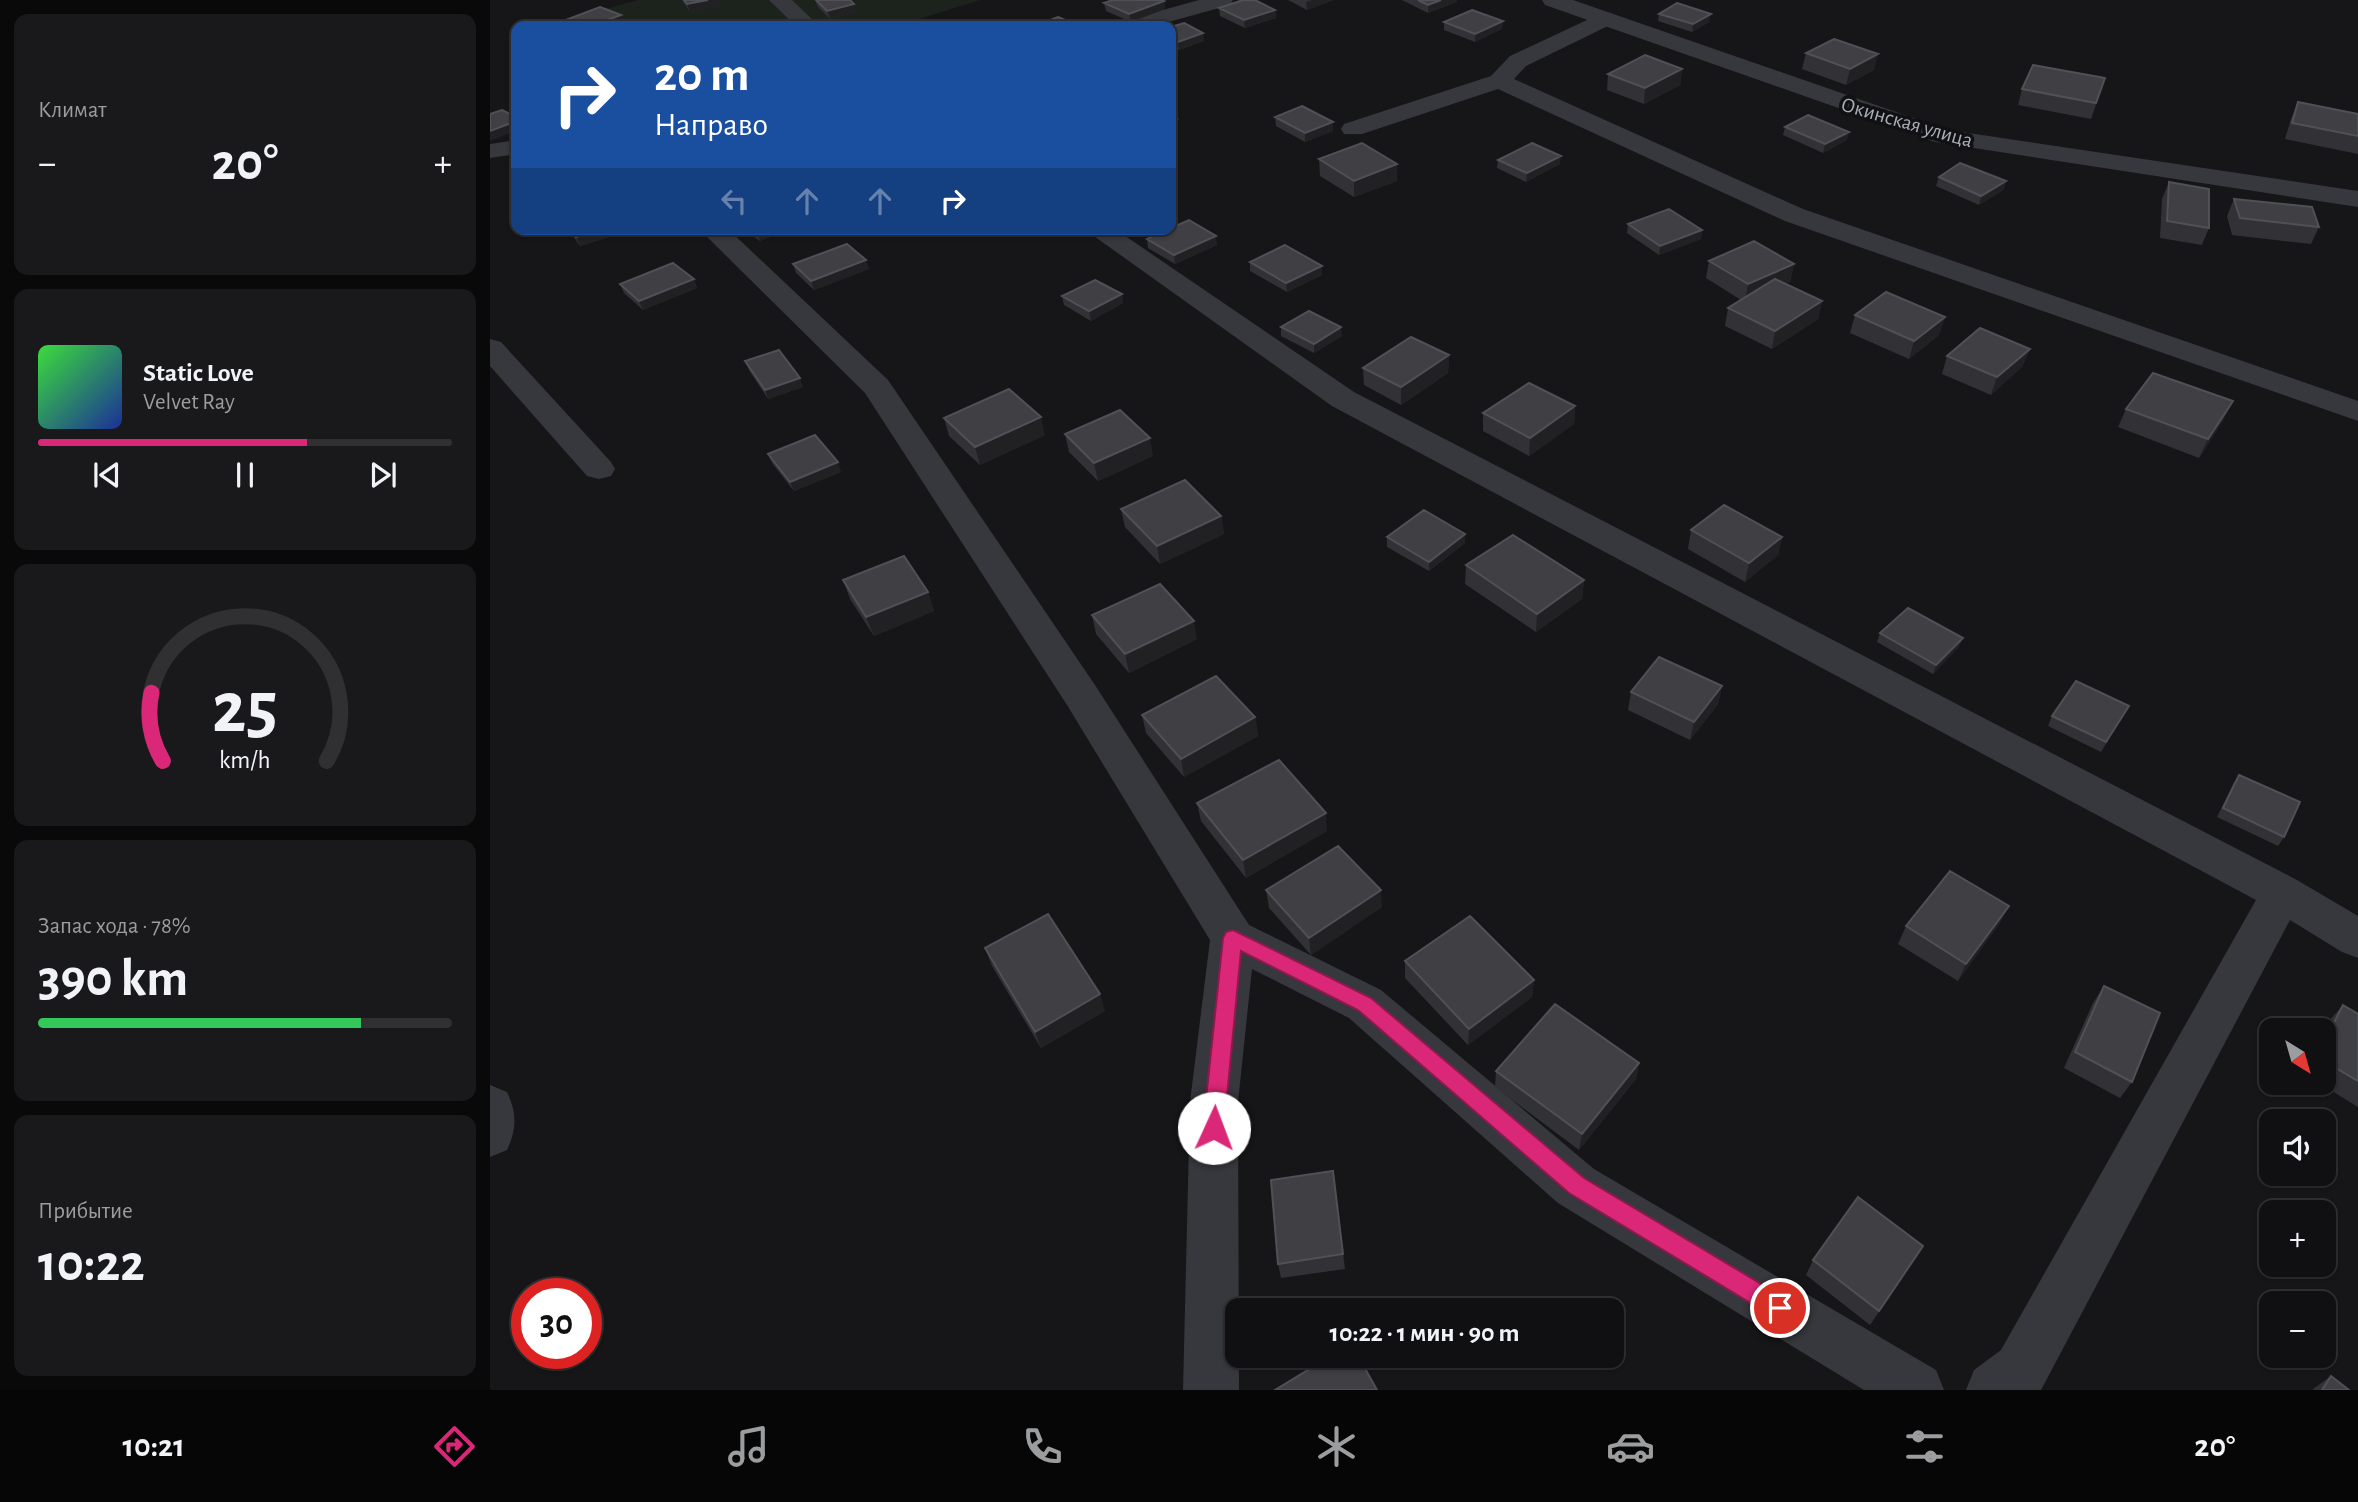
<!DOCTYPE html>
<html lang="ru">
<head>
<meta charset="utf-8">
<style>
  :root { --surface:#101012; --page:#19191b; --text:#f1f3f6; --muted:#9c9d9f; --line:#303032; --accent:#db2777 }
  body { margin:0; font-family:"Alegreya Sans",sans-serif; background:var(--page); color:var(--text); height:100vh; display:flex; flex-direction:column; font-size:26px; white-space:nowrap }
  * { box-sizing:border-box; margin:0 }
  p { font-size:23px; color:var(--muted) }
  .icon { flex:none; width:38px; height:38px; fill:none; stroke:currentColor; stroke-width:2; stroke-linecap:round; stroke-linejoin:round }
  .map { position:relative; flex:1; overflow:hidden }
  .panel { display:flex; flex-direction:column; gap:14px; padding:14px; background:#09090a; width:490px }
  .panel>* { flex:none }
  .banner { position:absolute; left:21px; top:21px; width:665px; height:214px; border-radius:14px; box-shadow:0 2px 5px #0004,0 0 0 2px var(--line); background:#1a4fa0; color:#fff; overflow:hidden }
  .needle { width:46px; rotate:143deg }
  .buttons { position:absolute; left:1769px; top:1018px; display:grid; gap:14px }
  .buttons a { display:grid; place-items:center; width:77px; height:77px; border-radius:14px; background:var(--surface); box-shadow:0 2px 5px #0004,0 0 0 2px var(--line); font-size:35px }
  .speed { position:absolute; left:21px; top:1278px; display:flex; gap:14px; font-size:35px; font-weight:700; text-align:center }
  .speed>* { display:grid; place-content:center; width:91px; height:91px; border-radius:50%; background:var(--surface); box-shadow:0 2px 5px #0004,0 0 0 2px var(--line); line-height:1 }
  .speed .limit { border:10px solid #d22; background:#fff; color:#111 }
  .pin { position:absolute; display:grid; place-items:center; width:60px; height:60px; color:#fff; margin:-30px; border:4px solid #fff; border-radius:50%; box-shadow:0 2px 7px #0007 }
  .me { position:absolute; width:77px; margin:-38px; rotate:2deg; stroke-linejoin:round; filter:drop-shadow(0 0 5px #0008) }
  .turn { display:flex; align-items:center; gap:24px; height:147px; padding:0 28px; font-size:32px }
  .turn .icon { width:91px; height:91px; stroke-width:2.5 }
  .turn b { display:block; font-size:49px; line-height:60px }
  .lanes { display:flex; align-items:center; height:66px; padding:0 28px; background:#0003; justify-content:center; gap:35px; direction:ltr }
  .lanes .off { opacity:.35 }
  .big { font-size:52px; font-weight:700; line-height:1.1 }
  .panel .tile { flex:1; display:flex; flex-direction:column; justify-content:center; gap:10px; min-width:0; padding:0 24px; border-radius:14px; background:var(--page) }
  .panel .dial { align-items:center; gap:0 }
  .dial svg { height:182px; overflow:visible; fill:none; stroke:var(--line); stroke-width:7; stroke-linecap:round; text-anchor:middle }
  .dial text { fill:var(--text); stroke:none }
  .song { display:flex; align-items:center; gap:21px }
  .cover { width:84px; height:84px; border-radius:10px; background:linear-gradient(135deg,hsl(120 70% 55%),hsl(230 70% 35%)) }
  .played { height:7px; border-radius:4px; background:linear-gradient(90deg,var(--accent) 65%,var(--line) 65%) }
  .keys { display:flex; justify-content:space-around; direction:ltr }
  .heat { display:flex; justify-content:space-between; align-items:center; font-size:38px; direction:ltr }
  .charge { height:10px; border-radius:5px; background:linear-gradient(90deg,#34c759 78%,var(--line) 0) }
  .trip { position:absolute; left:735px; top:1298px; width:399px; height:70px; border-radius:14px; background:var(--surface); box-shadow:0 2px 5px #0004,0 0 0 2px var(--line); font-weight:700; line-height:70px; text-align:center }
  .tab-bar { display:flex; height:112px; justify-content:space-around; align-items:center; background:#060607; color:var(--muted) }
  .tab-bar .icon { width:49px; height:49px }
  .tab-bar .on { color:var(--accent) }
  .tab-bar b { font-size:32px; color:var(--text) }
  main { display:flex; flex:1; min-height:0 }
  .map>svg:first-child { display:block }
  .green { fill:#1c231d }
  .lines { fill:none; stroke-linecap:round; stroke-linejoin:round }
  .minor { fill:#37383d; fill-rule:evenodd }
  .tertiary { fill:#37383d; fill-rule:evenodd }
  .wall { fill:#323236 }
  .shaded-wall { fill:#212124 }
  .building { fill:#3f3f44; stroke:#4f5156; stroke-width:2 }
  .route { fill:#db2777; stroke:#8e194d; stroke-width:2 }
  .labels { text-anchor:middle; stroke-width:7; stroke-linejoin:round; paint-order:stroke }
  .far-street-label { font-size:21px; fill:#a8adb8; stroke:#111113 }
</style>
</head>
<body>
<main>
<section class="panel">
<div class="tile"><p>Климат</p>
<div class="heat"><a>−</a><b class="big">20°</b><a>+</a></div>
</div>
<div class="tile">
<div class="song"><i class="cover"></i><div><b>Static Love</b><p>Velvet Ray</p></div></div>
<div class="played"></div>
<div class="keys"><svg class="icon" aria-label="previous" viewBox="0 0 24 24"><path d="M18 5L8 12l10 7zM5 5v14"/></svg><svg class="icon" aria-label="pause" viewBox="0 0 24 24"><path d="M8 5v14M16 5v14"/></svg><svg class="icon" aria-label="next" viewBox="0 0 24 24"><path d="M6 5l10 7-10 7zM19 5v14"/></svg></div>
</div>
<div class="tile dial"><svg viewBox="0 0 100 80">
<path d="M14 69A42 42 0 1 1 86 69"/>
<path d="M14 69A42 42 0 0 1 9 39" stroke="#db2777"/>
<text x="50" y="56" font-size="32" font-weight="700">25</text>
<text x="50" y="72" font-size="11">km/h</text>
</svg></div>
<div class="tile"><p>Запас хода · 78%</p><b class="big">390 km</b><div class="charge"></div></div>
<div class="tile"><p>Прибытие</p><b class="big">10:22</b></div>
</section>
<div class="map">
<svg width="1868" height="1390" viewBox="0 0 1868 1390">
  <rect width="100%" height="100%" fill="#161618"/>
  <path class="green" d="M148,0h342l-83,26 -347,-2z"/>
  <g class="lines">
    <path class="minor" d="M279,0h23l27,26h-23z
      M709,0h34l-3,5 -76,21h-34l3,-5z
      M1114,12l8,2 3,5 -3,5 -86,42 -12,13 289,130 555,192v20l-573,-200 -287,-132 -136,45h-18l-3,-5 3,-5 147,-48 19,-20z
      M26,140v14l-26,4v-14z
      M209,229h29l160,151 207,305 154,240 132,65 213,179 342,201 8,20h-80l-306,-187 -209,-185 -97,-49 -14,133 1,288h-56l7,-288 20,-162 -143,-235 -202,-312z
      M594,229h31l239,163 943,488 61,36v42l-16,-6 -52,-32 -249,470h-75l8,-20 27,-20 255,-450 -924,-494z
      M0,339l11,3 110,120 4,7 -4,7 -12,3 -12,-3 -97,-110z
      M0,1085l17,7c10,21 10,37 0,58l-17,7z"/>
    <path class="tertiary" d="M1052,0h31l375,130 410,61v16l-423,-65 -390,-137z"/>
  </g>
  <path class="wall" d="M192,0h37l2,6 -31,6z
    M325,0l39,4 2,8 -26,7 -12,-12z
    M798,0h46l-27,10z
    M912,0h55v2l-29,11z
    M674,1l1,8 -34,13 -25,-11 -2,-8z
    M729,8l56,2 1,8 -31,10 -25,-12z
    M1169,14l50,8 -17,10 -34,-11z
    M73,21l61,2 -8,3h-51z
    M1013,21l-1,8 -27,13 -31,-12v-8z
    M681,27l33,14 -25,9 -8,-4z
    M1316,53l68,17 -28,15 -44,-16z
    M1192,69l-2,16 -36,19 -37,-14 1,-16z
    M1615,78l-14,41 -73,-14 4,-16z
    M1808,102l60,12v40l-73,-15 6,-20z
    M785,117l58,14 -28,11 -29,-16z
    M1295,127l62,13 -24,13 -40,-18z
    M829,159l78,5v17l-43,16 -34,-21z
    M1008,160l62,4 -34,18 -29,-14z
    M1449,177l67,4 -3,9 -24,15 -43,-19z
    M1679,182l40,46 -7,17 -42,-7 2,-39z
    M1744,199l85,28 -8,17 -79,-9 -5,-19z
    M1138,224l74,6 -1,9 -42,16 -32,-22z
    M78,229h60l1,2 -49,15z
    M252,229h47l-29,12z
    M657,239l70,6 -42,19 -27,-16z
    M1219,261l85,3 -4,18 -5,2 37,17 -4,18 -46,30 -47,-23 3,-18 13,-8 -35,-22z
    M760,262l72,13 -35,17 -37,-21z
    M303,264l76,5 -55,21 -18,-17z
    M204,279l3,9 -54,22 -19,-17 -4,-9z
    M632,294l1,9 -32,18 -27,-16 -2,-9z
    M1365,315l90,2 -6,18 -30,24 -59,-26z
    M791,327l61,9 -28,17 -33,-17z
    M959,355l-1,18 -47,32 -37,-20 -1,-17z
    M1457,356l76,10 -32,29 -49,-21z
    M255,361l58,26 -35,12 -19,-29z
    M1085,406l-1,18 -45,32 -46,-25v-18z
    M1636,409l98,10 -25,39 -81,-31z
    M454,418l101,17 -65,30 -31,-29z
    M575,434l88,22 -55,25 -29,-29z
    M278,454l73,18 -47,19 -22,-28z
    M631,509l100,7 3,18 -64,30 -35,-37z
    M1201,530l91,7 -4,18 -33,27 -57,-33z
    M897,537l78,6 -36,28 -42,-24z
    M976,565l118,15 -2,19 -46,33 -71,-48z
    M353,580l85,12 6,19 -60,25 -24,-37z
    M602,615l105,24 -68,34 -33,-39z
    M1390,633l79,14 -26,27 -56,-32z
    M1232,686l-4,18 -28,36 -62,-30 3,-18z
    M1639,706l-28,46 -53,-26 4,-10z
    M652,715l113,2 3,19 -74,41 -38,-44z
    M1749,775l45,62 -6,9 -61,-29 16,-33z
    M707,803l130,28 -81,47 -45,-57z
    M776,890l116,17 -71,48 -42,-47z
    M1510,923l-42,58 -60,-37 8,-18z
    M495,948l120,63 -64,37 -49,-82z
    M915,961l129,19 -2,17 -64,48 -63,-67z
    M1614,986l28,96 -12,16 -56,-30 29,-65z
    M1853,1005l15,9v93l-39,-24h5v-52l4,-9z
    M1149,1063l-3,16 -57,71 -84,-63 1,-16z
    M843,1171l12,98 -64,9 -3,-14z
    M1433,1246l-53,79 -64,-50 7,-15z
    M1841,1376l18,14h-36v-1z"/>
  <path class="shaded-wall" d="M218,0h11l2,6 -31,6 -3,-8z
    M822,0h22l-27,10 -1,-8z
    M951,0h16v2l-29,11v-8z
    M674,1l1,8 -34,13 -2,-8z
    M364,4l2,8 -26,7 -3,-8z
    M785,10l1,8 -31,10 -1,-8z
    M1221,14l-2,8 -17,10 1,-8z
    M131,15l3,8 -8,3h-25z
    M1013,21l-1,8 -27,13v-8z
    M713,33l1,8 -25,9 -1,-8z
    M1388,54l-4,16 -28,15 4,-16z
    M1192,69l-2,16 -36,19 1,-16z
    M687,119l1,9 -7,2v-9z
    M26,121v10l-26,10v-10z
    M843,122v9l-28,11v-9z
    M1359,132l-2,8 -24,13 2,-9z
    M1071,156l-1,8 -34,18 1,-9z
    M907,164v17l-43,16v-16z
    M1516,181l-3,9 -24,15 2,-9z
    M111,229h27l1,2 -49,15 -4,-9z
    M274,229h25l-29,12 -3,-9z
    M1212,230l-1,9 -42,16 1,-9z
    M726,236l1,9 -42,19 -1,-9z
    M376,260l3,9 -55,21 -3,-9z
    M1304,264l-4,18 -45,20 3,-18z
    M832,266v9l-35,17 -1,-9z
    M204,279l3,9 -54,22 -4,-9z
    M632,294l1,9 -32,18 -2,-10z
    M1332,301l-4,18 -46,30 3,-18z
    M1455,317l-6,18 -30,24 5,-18z
    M851,327l1,9 -28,17v-9z
    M1540,349l-7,17 -32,29 6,-18z
    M959,355l-1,18 -47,32v-18z
    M310,378l3,9 -35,12 -3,-9z
    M1743,401l-9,18 -25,39 9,-19z
    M1085,406l-1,18 -45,32 1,-18z
    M551,417l4,18 -65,30 -5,-18z
    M660,438l3,18 -55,25 -4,-18z
    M348,462l3,10 -47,19 -4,-9z
    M731,516l3,18 -64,30 -3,-18z
    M975,534v9l-36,28v-9z
    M1292,537l-4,18 -33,27 4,-19z
    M1094,580l-2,19 -46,33 1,-18z
    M438,592l6,19 -60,25 -8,-19z
    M704,621l3,18 -68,34 -4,-19z
    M1473,638l-4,9 -26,27 3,-9z
    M1232,686l-4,18 -28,36 4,-18z
    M765,717l3,19 -74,41 -3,-18z
    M836,813l1,18 -81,47 -3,-18z
    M891,890l1,17 -71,48 -2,-17z
    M1519,906l-9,17 -42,58 8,-17z
    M1044,980l-2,17 -64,48 1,-16z
    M610,994l5,17 -64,37 -6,-16z
    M1149,1063l-3,16 -57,71 3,-16z"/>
  <path class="building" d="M194,0h24l-21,4z
    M326,0h34l4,4 -27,7z
    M623,0h48l3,1 -35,13 -25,-11z
    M753,0h12l20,10 -31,10 -25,-12z
    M928,0h23l-13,5z
    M1187,3l34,11 -18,10 -34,-10z
    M110,7l21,8 -30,11h-15l-13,-5z
    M982,10l31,11 -28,13 -31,-12z
    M568,17l21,9h-44z
    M245,20l8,6h-31z
    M694,23l19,10 -25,9 -7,-4v-11z
    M1344,39l44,15 -28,15 -44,-16z
    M1155,55l37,14 -37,19 -37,-14z
    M1543,65l72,13 -9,25 -74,-14z
    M1808,102l60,12v22l-66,-13z
    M812,106l31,16 -28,11 -30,-16z
    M12,110l14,7v4l-26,10v-17z
    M681,115l6,4 -6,2z
    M1318,115l41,17 -24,12 -40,-17z
    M872,143l35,21 -43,17 -35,-22z
    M1042,143l29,13 -34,17 -29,-13z
    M1470,163l46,18 -25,15 -42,-19z
    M1679,182l40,7v39l-42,-7z
    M1744,199l78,8 7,20 -79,-9z
    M1179,209l33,21 -42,16 -32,-22z
    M699,220l27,16 -42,19 -27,-16 21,-10h3v-1z
    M80,229h31l-25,8z
    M262,229h12l-7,3z
    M1264,241l40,23 -46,20 -39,-23z
    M357,244l19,16 -55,21 -18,-17z
    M795,245l37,21 -36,17 -36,-21z
    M183,263l21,16 -55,22 -19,-17z
    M1285,279l47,22 -47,30 -47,-23z
    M605,280l27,14 -33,17 -27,-15z
    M1396,292l59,25 -31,24 -59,-26z
    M819,311l32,16 -27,17 -33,-17z
    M1490,328l50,21 -33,28 -50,-21z
    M921,337l38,18 -48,32 -38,-19z
    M289,350l21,28 -35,12 -20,-29z
    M1663,373l80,28 -25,38 -82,-30z
    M1039,383l46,23 -45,32 -47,-25z
    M519,389l32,28 -66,30 -31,-29z
    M630,410l30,28 -56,25 -29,-29z
    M325,435l23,27 -48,20 -22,-28z
    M695,480l36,36 -64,30 -36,-37z
    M1234,505l58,32 -33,26 -58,-33z
    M934,510l41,24 -36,28 -42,-25z
    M1023,535l71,45 -47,34 -71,-49z
    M414,556l24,36 -62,25 -23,-37z
    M670,584l34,37 -69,33 -33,-39z
    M1418,608l55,30 -27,27 -56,-32z
    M1169,657l63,29 -28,36 -63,-30z
    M726,676l39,41 -74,42 -39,-44z
    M1586,681l53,25 -23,36 -54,-26z
    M789,760l47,53 -83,47 -46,-57z
    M1749,775l61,27 -16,35 -61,-29z
    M848,846l43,44 -72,48 -43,-48z
    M1460,871l59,35 -43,58 -60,-38z
    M558,914l52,80 -65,38 -50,-84z
    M980,916l64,64 -65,49 -64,-68z
    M1614,986l56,27 -28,69 -57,-30z
    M1065,1004l84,59 -57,71 -86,-63z
    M1853,1005l15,9v67l-34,-20v-19z
    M843,1171l10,83 -65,10 -7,-84z
    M1368,1197l65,49 -44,65 -66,-51z
    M841,1356h27l19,34h-102z
    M1841,1376l18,14h-27z"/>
  <path class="route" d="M743,930l138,68 213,180 204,122 3,8 -3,8 -8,3 -8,-3 -203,-123 -211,-183 -117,-59 -17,177 -3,7 -7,2 -8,-2 -3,-7 20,-190 3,-6z"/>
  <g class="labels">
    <g class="far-street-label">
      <text transform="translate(1417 122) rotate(16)" y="7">Окинская улица</text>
    </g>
  </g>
</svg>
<div class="buttons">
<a><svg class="needle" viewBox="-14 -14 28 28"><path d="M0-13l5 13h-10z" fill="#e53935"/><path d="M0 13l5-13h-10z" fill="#9c9d9f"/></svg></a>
<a><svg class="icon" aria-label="sound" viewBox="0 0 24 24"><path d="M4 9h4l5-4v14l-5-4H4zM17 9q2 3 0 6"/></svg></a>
<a>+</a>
<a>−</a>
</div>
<div class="speed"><div class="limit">30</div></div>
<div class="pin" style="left:1290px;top:1308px;background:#d93025"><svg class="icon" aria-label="arrive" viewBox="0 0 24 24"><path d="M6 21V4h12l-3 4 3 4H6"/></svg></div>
<svg class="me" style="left:724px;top:1128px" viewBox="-20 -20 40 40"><circle r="19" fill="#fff"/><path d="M0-13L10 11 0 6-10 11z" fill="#db2777"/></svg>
<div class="trip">10:22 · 1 мин · 90 m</div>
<div class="banner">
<div class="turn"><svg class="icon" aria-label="right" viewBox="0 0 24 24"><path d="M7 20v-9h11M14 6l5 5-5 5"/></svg><div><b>20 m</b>Направо</div></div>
<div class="lanes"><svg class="icon off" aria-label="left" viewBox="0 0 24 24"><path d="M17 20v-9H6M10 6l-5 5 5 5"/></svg><svg class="icon off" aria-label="ahead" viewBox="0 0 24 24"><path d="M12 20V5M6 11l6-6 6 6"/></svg><svg class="icon off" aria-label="ahead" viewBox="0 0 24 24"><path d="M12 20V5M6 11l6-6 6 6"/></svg><svg class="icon" aria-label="right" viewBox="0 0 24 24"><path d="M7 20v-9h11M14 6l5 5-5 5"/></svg></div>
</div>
</div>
</main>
<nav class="tab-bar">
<b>10:21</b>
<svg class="icon on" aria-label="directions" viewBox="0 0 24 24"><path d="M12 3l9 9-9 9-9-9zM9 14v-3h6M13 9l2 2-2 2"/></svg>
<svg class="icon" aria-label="music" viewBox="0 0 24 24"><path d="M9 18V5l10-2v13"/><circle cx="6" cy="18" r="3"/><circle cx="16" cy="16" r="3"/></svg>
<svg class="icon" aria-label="phone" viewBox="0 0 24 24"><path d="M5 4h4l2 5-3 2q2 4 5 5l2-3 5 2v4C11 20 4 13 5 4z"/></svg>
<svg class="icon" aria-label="climate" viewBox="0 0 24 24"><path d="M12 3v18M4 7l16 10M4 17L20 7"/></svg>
<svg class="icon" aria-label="car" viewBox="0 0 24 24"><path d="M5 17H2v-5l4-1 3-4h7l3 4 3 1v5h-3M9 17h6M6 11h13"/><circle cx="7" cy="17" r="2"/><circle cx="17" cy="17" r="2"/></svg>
<svg class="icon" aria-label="filters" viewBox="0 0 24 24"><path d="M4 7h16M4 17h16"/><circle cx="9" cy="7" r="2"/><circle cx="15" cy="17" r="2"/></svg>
<b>20°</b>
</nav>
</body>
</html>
